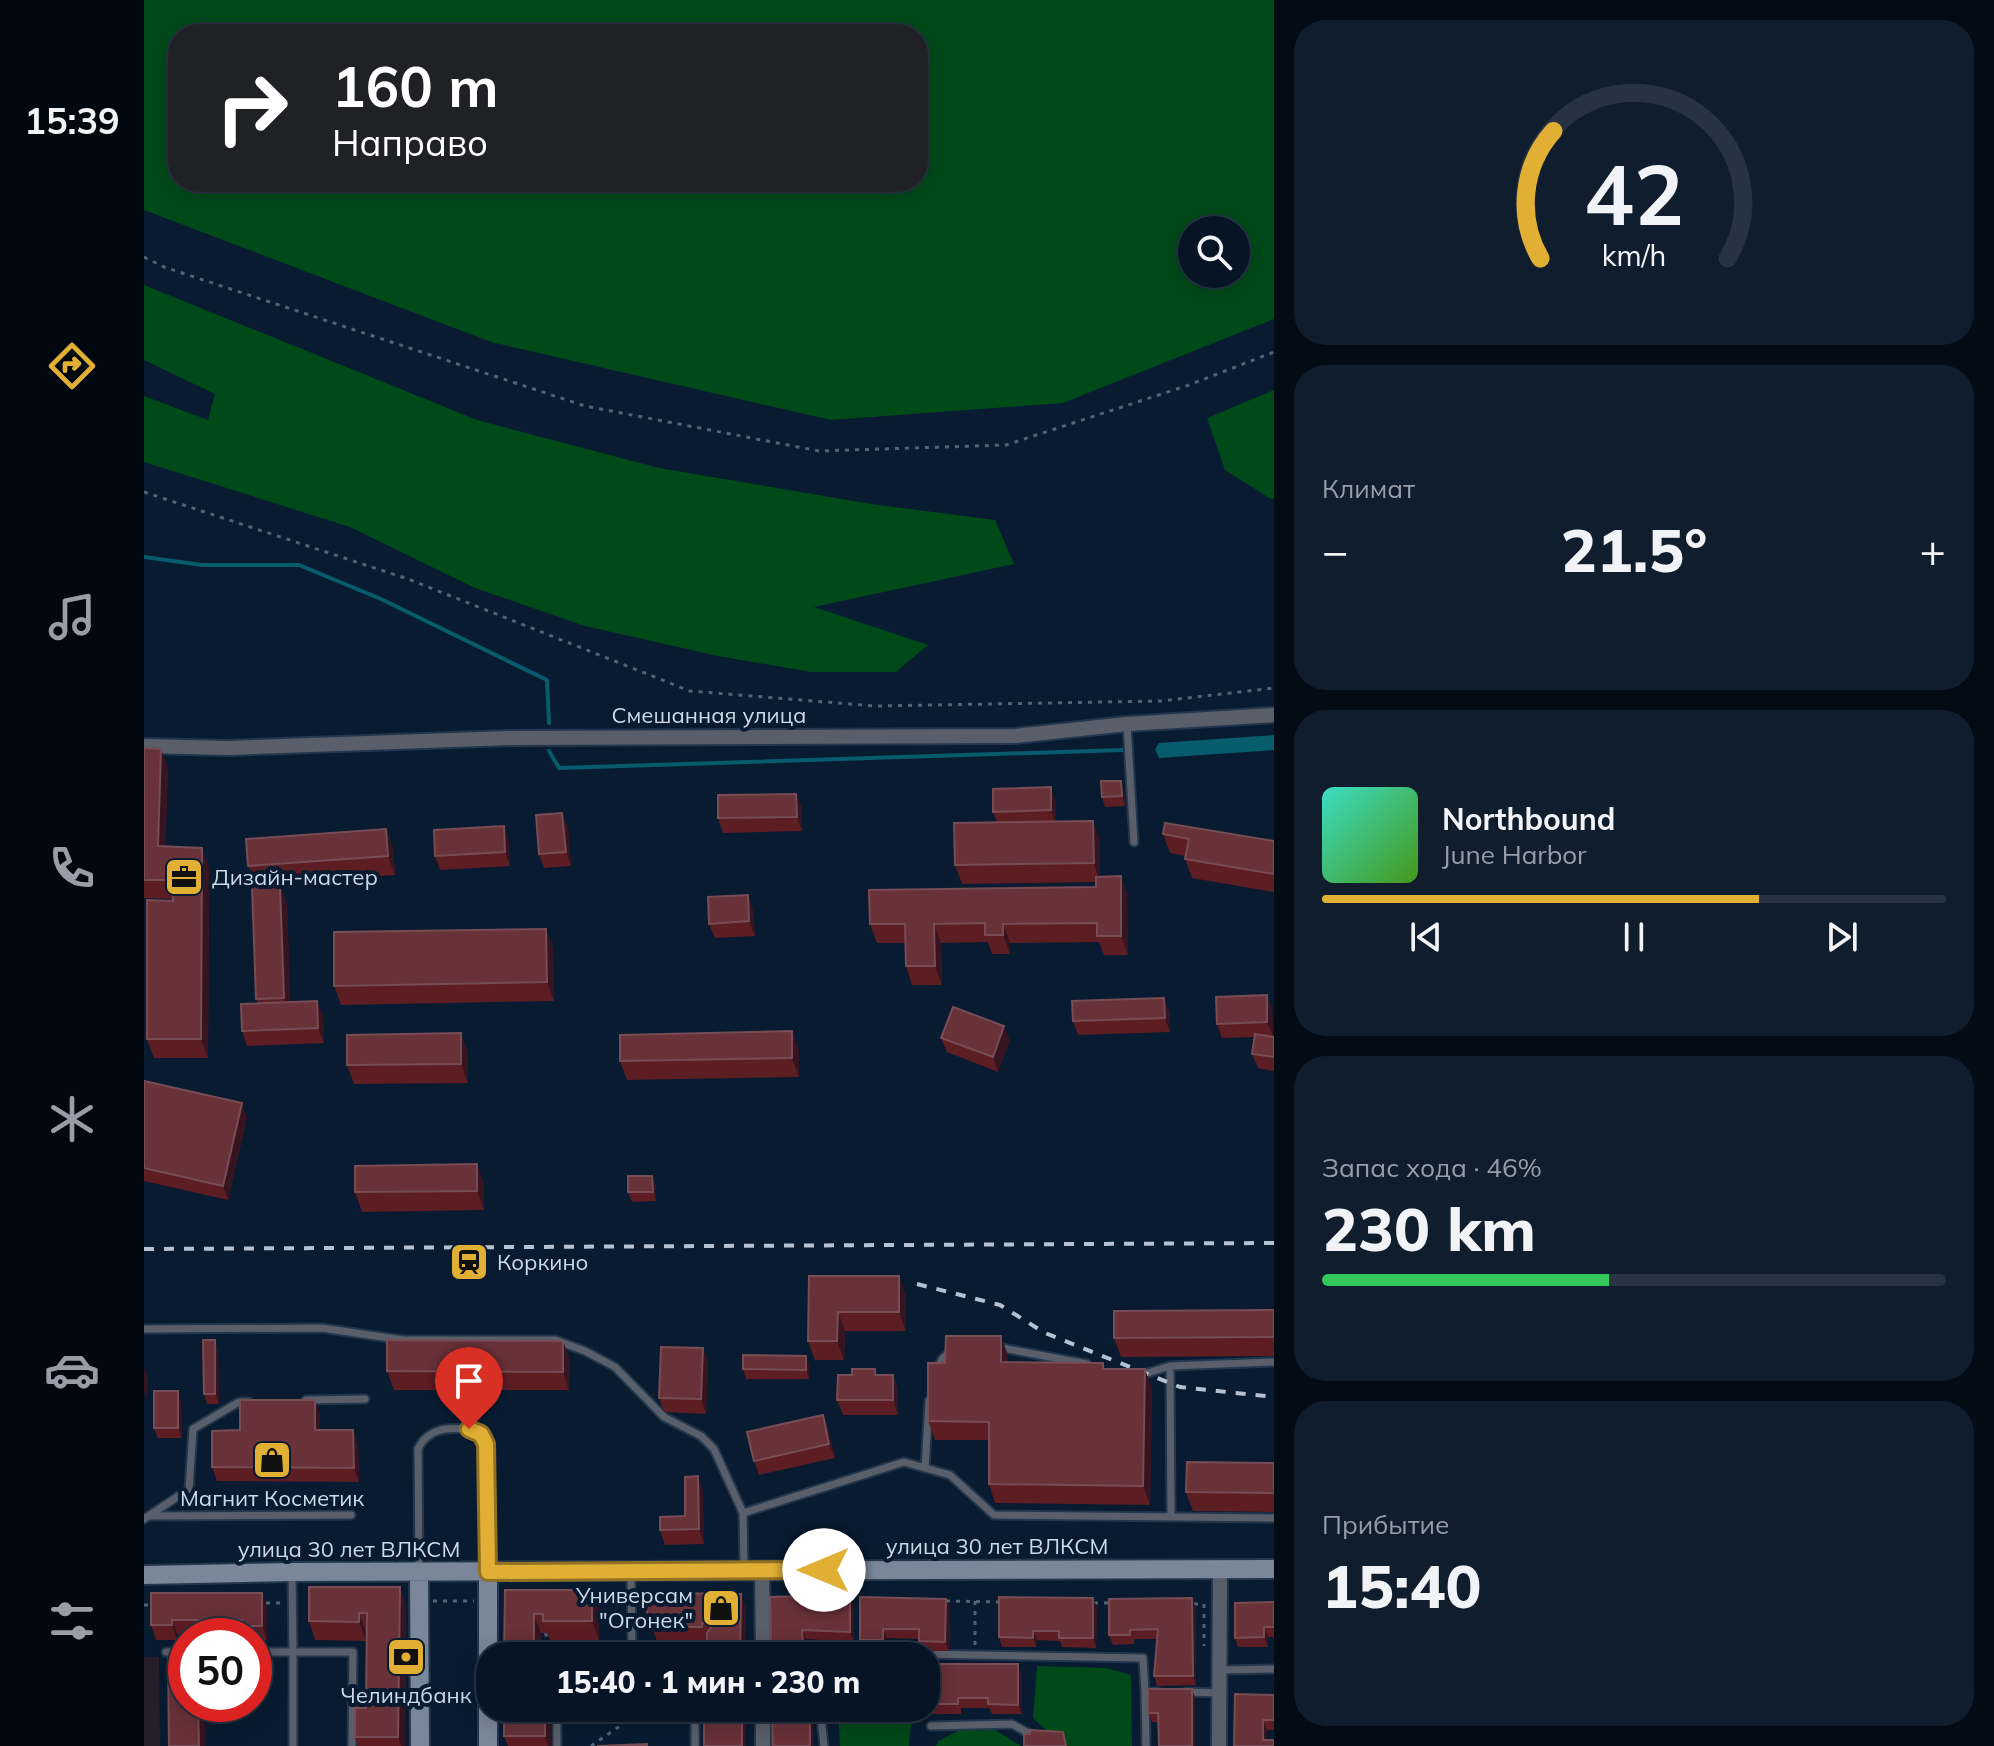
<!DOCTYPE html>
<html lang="ru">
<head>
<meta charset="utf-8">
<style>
  :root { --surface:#061425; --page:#0f1d2d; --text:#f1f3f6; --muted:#989ea7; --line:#273342; --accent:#e1af34 }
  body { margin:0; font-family:Mulish,sans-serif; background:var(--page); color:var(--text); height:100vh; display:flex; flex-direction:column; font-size:30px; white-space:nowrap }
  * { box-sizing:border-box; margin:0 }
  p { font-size:26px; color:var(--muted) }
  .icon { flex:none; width:44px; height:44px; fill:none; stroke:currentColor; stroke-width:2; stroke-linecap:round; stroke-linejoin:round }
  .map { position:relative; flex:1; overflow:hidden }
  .details { display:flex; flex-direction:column; gap:20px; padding:20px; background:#030b14; width:720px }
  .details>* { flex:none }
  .top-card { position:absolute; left:24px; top:24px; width:760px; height:168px; border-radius:32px; box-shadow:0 4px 20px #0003,0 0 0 2px var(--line); background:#202124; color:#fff; overflow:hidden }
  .tools { position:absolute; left:1034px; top:216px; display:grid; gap:16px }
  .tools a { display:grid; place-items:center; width:72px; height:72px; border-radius:50%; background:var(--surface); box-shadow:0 4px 20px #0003,0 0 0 2px var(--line); font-size:40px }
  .speed { position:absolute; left:24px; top:1618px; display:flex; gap:16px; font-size:40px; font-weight:700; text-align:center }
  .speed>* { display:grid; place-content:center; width:104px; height:104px; border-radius:50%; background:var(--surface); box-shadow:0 4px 20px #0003,0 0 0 2px var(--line); line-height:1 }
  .speed .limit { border:12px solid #d22; background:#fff; color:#111 }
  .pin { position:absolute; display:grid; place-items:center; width:68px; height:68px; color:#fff; margin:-82px -34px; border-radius:50% 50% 50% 0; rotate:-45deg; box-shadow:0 0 8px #0007 }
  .pin .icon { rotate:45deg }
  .me { position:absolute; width:88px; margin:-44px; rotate:270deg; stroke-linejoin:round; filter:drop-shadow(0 0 6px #0008) }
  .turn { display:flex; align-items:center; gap:28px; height:168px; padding:0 32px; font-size:36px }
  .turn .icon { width:104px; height:104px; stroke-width:2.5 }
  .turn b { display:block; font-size:56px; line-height:68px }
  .big { font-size:60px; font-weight:800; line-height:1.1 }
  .details .tile { flex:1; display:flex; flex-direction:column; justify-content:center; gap:12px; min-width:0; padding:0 28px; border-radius:32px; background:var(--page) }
  .details .dial { align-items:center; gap:0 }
  .dial svg { height:208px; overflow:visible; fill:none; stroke:var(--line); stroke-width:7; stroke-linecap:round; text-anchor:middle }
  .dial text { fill:var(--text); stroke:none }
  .song { display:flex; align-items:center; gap:24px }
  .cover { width:96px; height:96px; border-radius:12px; background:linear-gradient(135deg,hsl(170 70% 55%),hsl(100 70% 35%)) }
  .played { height:8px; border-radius:4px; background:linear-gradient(90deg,var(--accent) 70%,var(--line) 70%) }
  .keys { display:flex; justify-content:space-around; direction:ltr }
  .heat { display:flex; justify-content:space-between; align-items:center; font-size:44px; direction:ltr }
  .charge { height:12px; border-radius:6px; background:linear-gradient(90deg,#34c759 46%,var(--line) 0) }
  .trip { position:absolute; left:332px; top:1642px; width:464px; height:80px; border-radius:32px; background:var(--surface); box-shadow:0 4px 20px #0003,0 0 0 2px var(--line); font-weight:800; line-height:80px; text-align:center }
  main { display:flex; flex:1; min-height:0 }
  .menu { display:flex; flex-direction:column; width:144px; justify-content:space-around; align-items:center; background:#02080f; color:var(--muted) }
  .menu .icon { width:56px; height:56px }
  .menu .current { color:var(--accent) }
  .menu b { font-size:36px; color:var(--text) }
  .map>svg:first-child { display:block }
  .education { fill:#281d2b }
  .green { fill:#004919; fill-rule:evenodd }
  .water { fill:#065c6a }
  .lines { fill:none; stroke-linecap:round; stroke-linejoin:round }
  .stream { stroke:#065c6a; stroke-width:4 }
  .lane-casing { stroke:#24364b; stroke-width:11 }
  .street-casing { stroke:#24364b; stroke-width:18 }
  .secondary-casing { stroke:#24364b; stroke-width:22 }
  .path { stroke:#526376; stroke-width:3; stroke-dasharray:4 6; stroke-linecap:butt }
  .lane { stroke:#585f6b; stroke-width:7 }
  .street { stroke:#585f6b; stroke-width:14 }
  .secondary { stroke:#7a869a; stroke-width:18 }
  .rail { stroke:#b6c2d2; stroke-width:4; stroke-dasharray:10 10; stroke-linecap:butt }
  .wall { fill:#5c1d23 }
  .shaded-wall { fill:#361420 }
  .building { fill:#693138; stroke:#784c54; stroke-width:2 }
  .route-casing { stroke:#927222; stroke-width:20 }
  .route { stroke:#e1af34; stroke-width:14 }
  .labels { text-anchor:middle; stroke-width:8; stroke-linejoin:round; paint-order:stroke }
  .street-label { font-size:22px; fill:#cdd9e8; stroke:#081b31 }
  .poi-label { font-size:22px; fill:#cdd9e8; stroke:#081b31; text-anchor:start }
</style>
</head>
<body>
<main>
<nav class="menu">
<b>15:39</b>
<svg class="icon current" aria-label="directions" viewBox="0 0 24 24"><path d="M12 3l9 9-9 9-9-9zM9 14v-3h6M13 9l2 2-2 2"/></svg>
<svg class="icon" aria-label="music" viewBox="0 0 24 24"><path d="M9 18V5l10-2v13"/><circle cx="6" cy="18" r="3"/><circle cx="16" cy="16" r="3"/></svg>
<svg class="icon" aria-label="phone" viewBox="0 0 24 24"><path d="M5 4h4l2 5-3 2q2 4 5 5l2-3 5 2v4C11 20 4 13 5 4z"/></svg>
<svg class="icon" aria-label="climate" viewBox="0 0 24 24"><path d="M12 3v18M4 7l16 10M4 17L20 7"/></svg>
<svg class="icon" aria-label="car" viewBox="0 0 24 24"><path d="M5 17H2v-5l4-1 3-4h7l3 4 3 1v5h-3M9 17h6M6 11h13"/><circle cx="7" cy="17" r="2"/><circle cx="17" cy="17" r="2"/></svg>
<svg class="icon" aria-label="filters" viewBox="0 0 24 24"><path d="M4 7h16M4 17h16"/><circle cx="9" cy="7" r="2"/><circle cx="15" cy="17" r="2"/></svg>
</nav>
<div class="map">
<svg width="1130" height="1746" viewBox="0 0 1130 1746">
  <rect width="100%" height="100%" fill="#081b31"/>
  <path class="education" d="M0,1657h15l1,89h-16z"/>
  <path class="green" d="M0,0h1130v319l-211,84 -232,17 -340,-78 -347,-132zM774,34v148h-740v-148zM1092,230v44h-44v-44z
    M0,285l333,135 182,48 212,36 124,16 19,44 -200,43 114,38 -32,27h-85l-93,-16 -133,-30 -110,-38 -125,-61 -206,-65v-66l64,24 7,-26 -71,-34z
    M1130,390v108l-3,1 -46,-29 -18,-52z
    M893,1666l70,2 24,7 1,71h-69l-30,-28z
    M764,1708l4,4 -3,34h-69l-2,-38z
    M843,1725l34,21h-85l2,-5 24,-12z"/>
  <path class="water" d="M1130,735v15l-115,8 -4,-9 4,-6z"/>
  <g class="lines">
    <path class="stream" d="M0,557l58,8h97l82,34 166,81 2,43
      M405,751l10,17 564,-18"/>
    <g class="lane-casing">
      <path id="lane" d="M983,725l7,117
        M0,1329l178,-1 81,12h152l30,11 30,16 49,50 37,19 13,13 29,64 1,55
        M853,1347l90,17
        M1026,1366l1,151
        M792,1370l7,-12 10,-8
        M994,1376l32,-10 104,-4
        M162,1400l59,-1
        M781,1468l4,-67
        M599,1513l161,-51 46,13 44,40 280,3
        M8,1516l199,-1
        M0,1519l45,-30 4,-60 46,-27h10
        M275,1570l-1,-121c11,-24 40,-24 63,-15l5,10 2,125
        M487,1571l1,85
        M22,1652h20
        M110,1652h39l-1,-78
        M673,1656v-4l326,6 2,34h13
        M1076,1670l54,-1
        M120,1680v-28
        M1001,1692l1,54
        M1042,1692l34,1
        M551,1708v38
        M676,1708l4,38
        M787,1726l81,-2 22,12
        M149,1746v-94h60l-1,94
        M413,1746v-38"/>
    </g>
    <g class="street-casing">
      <path id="street" d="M0,746l85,2 280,-10 506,-2 112,-12 147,-9
        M618,1571l1,85
        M619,1708v38
        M1075,1746l1,-177"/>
    </g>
    <g class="secondary-casing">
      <path id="secondary" d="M275,1572l1,174
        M344,1572v174
        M0,1575l148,-3 982,-3"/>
    </g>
    <path class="path" d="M0,257l20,10 421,139 234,45 187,-6 183,-60 85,-33
      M0,492l264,87 282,112 185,15 286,-5 113,-13
      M289,1601h41
      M449,1601l29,-1
      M802,1601l56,1
      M831,1601v45
      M122,1603h16
      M950,1603h16
      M1050,1604h10v42
      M0,1605h10
      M401,1633l12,23
      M97,1634v2
      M65,1636v-2
      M441,1640l1,16
      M535,1642v14
      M551,1656l14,-12
      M447,1746l55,-38"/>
    <use href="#lane" class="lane"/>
    <use href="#street" class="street"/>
    <use href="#secondary" class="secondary"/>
    <path class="rail" d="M0,1249l1130,-6
      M773,1284l83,21 45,28 135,54 94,10"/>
  </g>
  <path class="wall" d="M0,748l17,1 7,19 -3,79 44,20 -1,191h-54l-7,-19 26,-140 -29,-1z
    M980,790l1,16 -20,1 -3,-10z
    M652,794l6,14v23l-79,2 -5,-15z
    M912,802v20l44,18v37l21,-1 6,19 1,60h-24l-5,-13 -89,1v11h-18l-4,-12 -47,1 1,42h-30l-6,-19 -1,-23h-28l-7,-19 226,-37v-5l-134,2 -7,-19 42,-43 -4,-10z
    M424,827l3,39 -27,2 -5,-14z
    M242,829l7,19 2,27 -140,10 -7,-19z
    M1019,834l111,7v51l-82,-14 -7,-19 1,-3 -16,-3z
    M365,841l1,25 -70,4 -5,-14z
    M143,904l3,98 33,13 1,28 -77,3 -5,-15 16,-28 -2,-4z
    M609,909l2,27 -40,2 -6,-14z
    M402,929l7,19 1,53 -213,4 -7,-19z
    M1123,995l5,14 1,27 1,1v34l-16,-3 -6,-14 3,-17 -33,1 -5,-14z
    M1026,1012v20l-92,3 -5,-14z
    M797,1038l69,2 -12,32 -51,-20z
    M655,1050v27l-172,3 -7,-19z
    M324,1052v31l-114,1 -7,-19z
    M0,1081l103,36 -19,83 -84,-19z
    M340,1183v27l-122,2 -7,-20z
    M512,1186v15l-24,1 -4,-10z
    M665,1276l97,19v36h-61l-1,29h-29l-7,-19z
    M1130,1310v46l-153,1 -7,-19z
    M419,1341l7,19 -1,30h-175l-7,-19z
    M559,1348l5,14 -2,52 -42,-2 -5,-14z
    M74,1350l1,54h-12l-3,-10z
    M864,1355v7l95,1 2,6 47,19 -2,117 -155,-2 -6,-19v-44h-54l-7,-19 17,-58z
    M665,1365v14h-63l-3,-10z
    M731,1369l2,6h16l5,15v25h-55l-6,-15 15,-25z
    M171,1400l5,14v16l38,14 1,38 -142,-1 -5,-14 28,-37z
    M37,1401l1,37h-24l-4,-10z
    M679,1415l5,14 7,29 -76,17 -5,-14z
    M1130,1463v49l-81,-1 -7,-19z
    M559,1491l1,53 -39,1 -5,-15 25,-14z
    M256,1587l6,19 -1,140h-47l-3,-9 11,-29 1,-76 -1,9 -51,-1 -6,-19z
    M361,1590h87l7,19v31h-49l-3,-7h-6z
    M118,1593l5,14v33h-13v-4h-9v-2h-68v6h-21l-5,-15z
    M706,1595l3,9 1,38 -48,-3 -36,-42z
    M716,1597l90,11 -1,43h-27l-3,-12 -32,-1 -1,12 -23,-1 -3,-9z
    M949,1598l4,10 -1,40 -34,-1 -2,-6 -23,-1 -1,7h-34l-3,-10z
    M1130,1602v35h-6v10h-30l-3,-9z
    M602,1608l-39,34 -50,-1 -10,-27z
    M1052,1608v77l-39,1 -3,-10 3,-37h-23v5l-21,1 -4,-10z
    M782,1664l96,10v40h-30l-3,-6h-28v6h-33l-2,-6z
    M1130,1695v35h-7l-33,16z
    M1051,1698v48h-36v-24h-7l-4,-9z
    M397,1710l11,19v17h-44l-4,-10z"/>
  <path class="shaded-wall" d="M17,749l7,19 -3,97 -7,-19z
    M977,781l3,9 1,16 -3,-10z
    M907,787l5,15v23l-5,-15z
    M652,794l6,14v23l-5,-14z
    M418,813l6,14 3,39 -5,-14z
    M949,821l7,19v42l-6,-19z
    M360,826l5,15 1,25 -5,-14z
    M242,829l7,19 2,27 -7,-19z
    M58,848l7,19 -1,191 -7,-19z
    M977,876l6,19 1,60 -7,-19z
    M136,885l7,19 4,113 -7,-19z
    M604,895l5,14 2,27 -6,-15z
    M790,924l7,19 1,42 -7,-19z
    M859,924l7,19v11l-7,-19z
    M402,929l7,19 1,53 -7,-19z
    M1123,995l5,14 1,27 -6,-14z
    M1020,998l6,14v20l-5,-14z
    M173,1001l6,14 1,28 -6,-15z
    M860,1026l6,14 -12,32 -5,-15z
    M648,1031l7,19v27l-7,-19z
    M317,1033l7,19v31l-7,-19z
    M98,1103l5,14 -19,83 -5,-14z
    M333,1164l7,19v27l-7,-19z
    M508,1176l4,10v15l-3,-9z
    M755,1276l7,19v36l-7,-19z
    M694,1312l7,19 -1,29 -7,-19z
    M857,1336l7,19v26l-7,-19z
    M71,1340l3,10 1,54 -4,-10z
    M419,1341l7,19 -1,30 -6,-18z
    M559,1348l5,14 -2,52 -5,-15z
    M662,1356l3,9v14l-3,-9z
    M0,1368l4,10 -1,20 -3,-7z
    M1001,1369l7,19 -2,117 -7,-19z
    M749,1375l5,15v25l-5,-15z
    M34,1391l3,10 1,37 -4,-10z
    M171,1400l5,14v30l-5,-14z
    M679,1415l5,14 7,29 -6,-14z
    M209,1430l5,14 1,38 -5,-14z
    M554,1476l5,15 1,53 -5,-15z
    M256,1587l6,19 -1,140h-4l-3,-9z
    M448,1590l7,19v31l-7,-19z
    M118,1593l5,14v33l-5,-14z
    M597,1594l5,14v48h-6z
    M706,1595l3,9 1,38 -4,-10z
    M949,1598l4,10 -1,40 -3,-10z
    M1048,1598l4,10v77l-3,-9z
    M802,1599l4,9 -1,43 -4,-9z
    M215,1613l7,19v9l-7,-19z
    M390,1614l7,19v23h-7z
    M28,1620l5,14v6l-5,-15z
    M1120,1627l4,10v10l-4,-10z
    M739,1629l4,9 -1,12 -3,-10z
    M658,1630l4,9 1,17h-3z
    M889,1631l4,9 -1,7 -3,-9z
    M874,1664l4,10v40l-4,-9z
    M1048,1689l3,9v48h-3z
    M54,1704h7v42h-6z
    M598,1708h2l2,4v34h-4z
    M666,1708l3,7 1,31h-4z
    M401,1710l7,19v17h-4l-3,-10z
    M1119,1720l4,10 -1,16 -3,-6z"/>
  <path class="building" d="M0,748l17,1 -3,97 44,2 -1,191h-54v-139l26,1v-21h-29z
    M957,781h20l1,15 -20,1z
    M907,787v23l-58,2v-23z
    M652,794l1,23 -79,1v-23z
    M418,813l4,39 -27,2 -3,-39z
    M949,821l1,42 -139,2 -1,-42z
    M1021,823l109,18v33l-89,-15 4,-20 -26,-5z
    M360,826l1,26 -70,4 -1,-26z
    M242,829l2,27 -140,10 -2,-27z
    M977,876v60h-24v-13l-94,1v11h-18v-12l-51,1 1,42h-29l-1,-42h-35l-1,-34 227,-3v-10z
    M136,885l4,113 -28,1 -4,-113z
    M604,895l1,26 -40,3 -1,-27z
    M402,929l1,53 -213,4v-54z
    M1123,995v27l-50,2 -1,-27z
    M1020,998l1,20 -92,3 -1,-20z
    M173,1001l1,27 -76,3 -1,-27z
    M809,1007l51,19 -11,31 -52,-19z
    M648,1031v27l-172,3v-26z
    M317,1033v31l-114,1v-30z
    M1111,1034l19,3v20l-22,-3z
    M0,1081l98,22 -19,83 -79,-18z
    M333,1164v27l-122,1v-26z
    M484,1176h24l1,16h-25z
    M665,1276h90v36h-61l-1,29h-29z
    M1130,1310v27l-160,1v-27z
    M802,1336h55v26l102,1v6h42l-2,117 -154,-2v-62l-61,-1v-58h17z
    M59,1340h12v54h-11z
    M243,1340l176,1v31l-176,-1z
    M517,1347l42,1 -2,51 -42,-1z
    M599,1355l63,1v14l-63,-1z
    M708,1369h23v6h18v25h-56l1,-25h14z
    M10,1391h24v37h-24z
    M96,1400h75v30h38l1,38 -142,-1v-36l28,-1z
    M679,1415l6,29 -75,17 -7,-29z
    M1043,1462l87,1v30l-88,-1z
    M554,1476l1,53 -39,1v-13l25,-1v-39z
    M165,1587h91l-2,150h-43v-29h11l1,-95h-8v9l-50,-1z
    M361,1590h87v31h-49v-7h-9v42h-30z
    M7,1593h111v33h-20v-6h-70v5h-21z
    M507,1593l90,1 -1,62h-33v-23l4,-6 -3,-4h-6v4h-50v-13h-5v-11h4z
    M706,1595v37l-48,-2 2,26h-33l-1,-59z
    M716,1597l86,2 -1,43 -26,-1v-12h-36v11h-23z
    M855,1597l94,1v40h-34v-7h-26v7l-34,-1z
    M1048,1598l1,78h-39l4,-47 -28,1v5h-21v-36z
    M1130,1602v25h-10v10l-29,1v-35z
    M24,1658h18v46h12l1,42h-30z
    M782,1664h92v41l-30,-1v-6h-30v6h-32z
    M1004,1689h44v57h-33l-1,-33h-10z
    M1091,1694l39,1v25h-11v20h11v6h-40z
    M360,1708h30v2h11v26h-41z
    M560,1708h38v38h-38z
    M628,1708h38v38h-37z
    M886,1730l33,2 3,14h-42v-12h6z
    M503,1744v2h-50z"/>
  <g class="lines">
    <g class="route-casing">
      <path id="route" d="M325,1429l12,5 5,10 2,128 336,-2"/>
    </g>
    <use href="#route" class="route"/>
  </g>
  <defs>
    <g id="office-square" transform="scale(2)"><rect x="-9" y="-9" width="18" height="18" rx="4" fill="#e1af34" stroke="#081b31"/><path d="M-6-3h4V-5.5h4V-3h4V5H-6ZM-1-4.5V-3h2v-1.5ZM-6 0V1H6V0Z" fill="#111"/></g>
    <g id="station-square" transform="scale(2)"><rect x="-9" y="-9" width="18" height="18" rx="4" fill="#e1af34" stroke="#081b31"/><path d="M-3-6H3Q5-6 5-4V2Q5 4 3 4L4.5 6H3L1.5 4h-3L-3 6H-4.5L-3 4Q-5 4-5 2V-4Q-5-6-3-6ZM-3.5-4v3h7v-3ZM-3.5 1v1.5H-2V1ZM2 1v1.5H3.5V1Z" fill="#111"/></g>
    <g id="shop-square" transform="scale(2)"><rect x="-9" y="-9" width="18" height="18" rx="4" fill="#e1af34" stroke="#081b31"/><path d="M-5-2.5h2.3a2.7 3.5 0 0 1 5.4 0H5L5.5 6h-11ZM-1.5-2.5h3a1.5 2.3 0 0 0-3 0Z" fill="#111"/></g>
    <g id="bank-square" transform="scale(2)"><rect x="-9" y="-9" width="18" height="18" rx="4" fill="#e1af34" stroke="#081b31"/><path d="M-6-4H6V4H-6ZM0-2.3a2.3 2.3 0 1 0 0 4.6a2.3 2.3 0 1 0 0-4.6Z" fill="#111"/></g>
  </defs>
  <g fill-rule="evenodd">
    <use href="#office-square" x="40" y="877"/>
    <use href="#station-square" x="325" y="1262"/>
    <use href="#shop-square" x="128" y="1460"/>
    <use href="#shop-square" x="577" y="1608"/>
    <use href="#bank-square" x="262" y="1657"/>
  </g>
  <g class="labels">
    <g class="street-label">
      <text x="565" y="723">Смешанная улица</text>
      <text x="853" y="1554">улица 30 лет ВЛКСМ</text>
      <text x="205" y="1557">улица 30 лет ВЛКСМ</text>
    </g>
    <g class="poi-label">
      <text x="68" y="885">Дизайн-мастер</text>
      <text x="353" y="1270">Коркино</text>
      <text x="128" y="1506" text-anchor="middle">Магнит Косметик</text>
      <text x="549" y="1603" text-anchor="end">Универсам<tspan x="549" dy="25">"Огонек"</tspan></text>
      <text x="262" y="1703" text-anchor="middle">Челиндбанк</text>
    </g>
  </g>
</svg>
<div class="tools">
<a><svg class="icon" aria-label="search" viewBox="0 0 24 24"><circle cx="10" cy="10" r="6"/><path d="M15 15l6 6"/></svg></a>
</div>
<div class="speed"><div class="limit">50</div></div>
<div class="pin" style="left:325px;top:1429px;background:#d93025"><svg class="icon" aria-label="arrive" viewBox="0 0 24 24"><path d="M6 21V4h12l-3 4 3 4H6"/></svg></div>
<svg class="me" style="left:680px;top:1570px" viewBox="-20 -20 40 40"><circle r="19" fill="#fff"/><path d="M0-13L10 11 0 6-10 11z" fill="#e1af34"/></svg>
<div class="trip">15:40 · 1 мин · 230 m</div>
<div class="top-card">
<div class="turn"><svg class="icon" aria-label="right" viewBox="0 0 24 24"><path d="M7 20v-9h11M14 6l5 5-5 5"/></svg><div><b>160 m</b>Направо</div></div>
</div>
</div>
<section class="details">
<div class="tile dial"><svg viewBox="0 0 100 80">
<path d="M14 69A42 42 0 1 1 86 69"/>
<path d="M14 69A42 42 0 0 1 19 20" stroke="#e1af34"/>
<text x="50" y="56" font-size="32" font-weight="700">42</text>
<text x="50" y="72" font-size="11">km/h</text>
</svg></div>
<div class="tile"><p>Климат</p>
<div class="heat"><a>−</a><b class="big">21.5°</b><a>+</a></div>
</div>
<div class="tile">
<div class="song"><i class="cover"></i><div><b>Northbound</b><p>June Harbor</p></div></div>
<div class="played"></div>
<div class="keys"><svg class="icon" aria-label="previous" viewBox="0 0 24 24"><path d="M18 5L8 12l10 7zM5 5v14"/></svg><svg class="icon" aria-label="pause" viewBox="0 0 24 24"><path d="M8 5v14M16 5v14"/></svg><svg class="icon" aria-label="next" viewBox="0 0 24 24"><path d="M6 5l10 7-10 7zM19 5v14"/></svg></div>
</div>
<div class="tile"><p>Запас хода · 46%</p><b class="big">230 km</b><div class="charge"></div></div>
<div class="tile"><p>Прибытие</p><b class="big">15:40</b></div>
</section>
</main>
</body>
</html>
